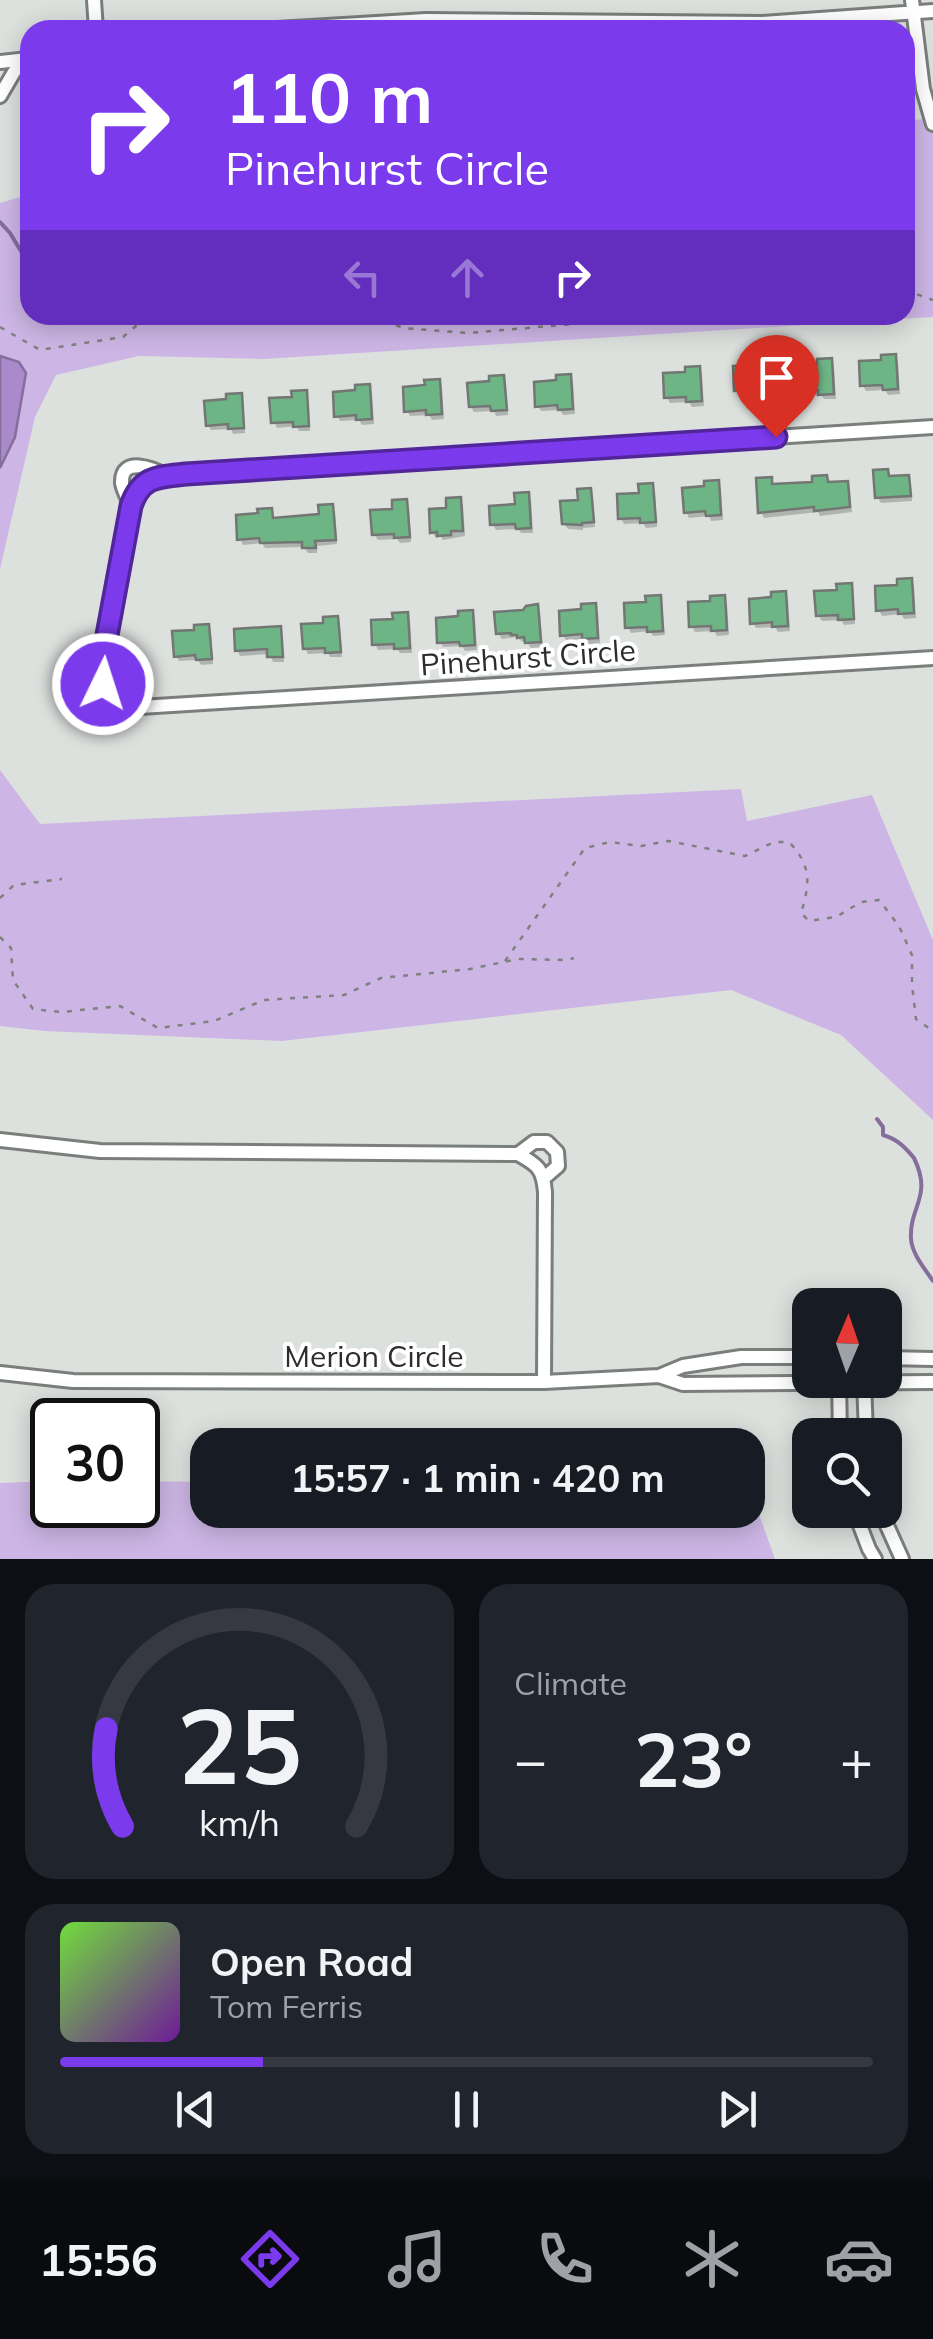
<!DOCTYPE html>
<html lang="en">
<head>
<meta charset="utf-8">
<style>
  :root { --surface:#171b24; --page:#20242c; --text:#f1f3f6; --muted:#9ea1a6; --line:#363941; --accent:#7c3aed }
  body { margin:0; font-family:Mulish,sans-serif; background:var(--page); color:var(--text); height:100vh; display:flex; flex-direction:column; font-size:38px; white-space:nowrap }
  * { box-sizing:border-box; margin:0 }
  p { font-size:32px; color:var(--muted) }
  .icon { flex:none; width:55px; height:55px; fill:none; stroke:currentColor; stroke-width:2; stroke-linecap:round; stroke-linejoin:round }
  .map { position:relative; height:1559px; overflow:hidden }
  .sheet { display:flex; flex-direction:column; gap:25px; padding:25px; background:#0d0f14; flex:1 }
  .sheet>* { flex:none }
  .guide { position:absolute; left:20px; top:20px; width:895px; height:305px; border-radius:30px; box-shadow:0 5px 25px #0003; background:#7c3aed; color:#fff; overflow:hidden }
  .needle { width:65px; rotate:2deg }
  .fabs { position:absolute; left:792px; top:1288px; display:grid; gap:20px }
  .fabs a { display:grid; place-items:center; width:110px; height:110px; border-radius:20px; background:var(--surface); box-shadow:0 5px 25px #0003; font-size:50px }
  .speed { position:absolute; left:30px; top:1398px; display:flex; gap:20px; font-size:50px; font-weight:700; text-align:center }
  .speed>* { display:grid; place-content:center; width:130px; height:130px; border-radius:50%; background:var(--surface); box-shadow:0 5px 25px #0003; line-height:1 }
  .speed .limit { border:5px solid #111; border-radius:15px; background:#fff; color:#111 }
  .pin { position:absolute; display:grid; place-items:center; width:85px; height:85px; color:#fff; margin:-102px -42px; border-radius:50% 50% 50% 0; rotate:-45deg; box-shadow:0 0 10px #0007 }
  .pin .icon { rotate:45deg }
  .me { position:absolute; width:110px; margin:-55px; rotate:4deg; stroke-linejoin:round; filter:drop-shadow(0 0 8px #0008) }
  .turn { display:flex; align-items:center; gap:35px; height:210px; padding:0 40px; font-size:45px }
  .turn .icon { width:130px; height:130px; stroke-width:2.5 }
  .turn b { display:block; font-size:70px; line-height:85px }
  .lanes { display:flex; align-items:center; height:95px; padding:0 40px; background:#0003; justify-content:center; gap:50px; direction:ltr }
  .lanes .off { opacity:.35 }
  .big { font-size:75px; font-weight:700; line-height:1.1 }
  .sheet .card { flex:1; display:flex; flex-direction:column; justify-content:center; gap:15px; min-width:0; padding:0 35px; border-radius:30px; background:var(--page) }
  .sheet .dial { align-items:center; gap:0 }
  .dial svg { height:260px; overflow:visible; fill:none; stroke:var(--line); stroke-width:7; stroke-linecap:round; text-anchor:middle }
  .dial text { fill:var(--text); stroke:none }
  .song { display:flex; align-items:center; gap:30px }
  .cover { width:120px; height:120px; border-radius:15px; background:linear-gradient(135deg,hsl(100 70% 55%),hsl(280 70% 35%)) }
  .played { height:10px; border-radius:5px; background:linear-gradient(90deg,var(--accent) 25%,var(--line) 25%) }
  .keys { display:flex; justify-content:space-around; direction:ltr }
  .heat { display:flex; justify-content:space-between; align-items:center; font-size:55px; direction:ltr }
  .sheet .tiles { flex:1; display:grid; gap:25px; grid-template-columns:1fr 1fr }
  .card:last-child { grid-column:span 2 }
  .trip { position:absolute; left:190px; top:1428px; width:575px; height:100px; border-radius:30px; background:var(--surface); box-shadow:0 5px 25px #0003; font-weight:700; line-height:100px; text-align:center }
  .tabs { display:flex; height:160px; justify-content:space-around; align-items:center; background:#090b0e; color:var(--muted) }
  .tabs .icon { width:70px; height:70px }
  .tabs .active { color:var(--accent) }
  .tabs b { font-size:45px; color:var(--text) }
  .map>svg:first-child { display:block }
  .green { fill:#cdb6e5 }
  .water { fill:#ab8acb; stroke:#856e9b; stroke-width:2.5 }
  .shadow { fill:#0003 }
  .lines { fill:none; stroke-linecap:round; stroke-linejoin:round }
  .stream { stroke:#856e9b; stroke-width:4 }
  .building { fill:#6eb586; stroke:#737774; stroke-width:2.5 }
  .street-casing { stroke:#7b7f7c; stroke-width:18 }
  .path { stroke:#7f817f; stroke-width:2.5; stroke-dasharray:5 8; stroke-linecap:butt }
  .street { stroke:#fff; stroke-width:12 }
  .route-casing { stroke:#51269a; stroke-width:25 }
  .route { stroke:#7c3aed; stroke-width:18 }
  .labels { text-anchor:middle; stroke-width:8; stroke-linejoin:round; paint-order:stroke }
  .street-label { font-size:30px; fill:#2c2d2c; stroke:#fff }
</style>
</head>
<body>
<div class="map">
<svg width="933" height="1559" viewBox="0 0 933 1559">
  <rect width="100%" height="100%" fill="#dde1de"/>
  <path class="green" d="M933,118v199l-669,42 -125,-3 -83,19 -21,42 -35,152v-366l30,-9v121h875v-194z
    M0,770l40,54 701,-35 6,32 125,-26 61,145v180l-92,-85 -110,-45 -449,51 -238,-10 -44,-5z
    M52,1481v24h86v-24l69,1 1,28h540l1,-24 26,73h-775v-76z"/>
  <path class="water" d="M0,356l19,6 7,11 -11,64 -15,31z"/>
  <path class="shadow" d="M895,356l3,6 2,32 -12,1 -3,-5 -19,1 -3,-5 21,-24z
    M768,361l4,6 2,32 -12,1 -3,-5 -19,1 -3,-5 21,-24z
    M831,361l3,5 2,33h-12l-3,-4 -19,1 -3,-6 21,-23z
    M698,368l4,6 2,32 -12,1 -3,-5 -19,1 -3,-5 21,-24z
    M570,376l3,6 2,32 -12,1 -3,-5 -19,1 -3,-5 21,-23z
    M503,378l3,5 2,32 -12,1 -2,-5 -20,1 -3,-5 21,-24z
    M438,382l4,5 2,32 -12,1 -3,-5 -19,1 -3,-5 21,-23z
    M368,387l4,5 2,32 -12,1 -3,-5 -19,1 -3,-5 21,-23z
    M305,393l3,5 2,33h-11l-3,-5 -19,2 -3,-6 20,-23z
    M240,396l3,5 2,32 -12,1 -2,-5 -20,1 -3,-5 21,-23z
    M887,471l4,7 17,-1 3,6 1,18 -31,2 -3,-5z
    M826,477l4,7 17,-1 3,6 2,23 -32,4 -2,-4 -54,6 -3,-6 9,-33 4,7 41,-2z
    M718,483l3,5 2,32 -12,1 -2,-5 -20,2 -3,-6 21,-23z
    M652,486l3,5 2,36 -11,1 -3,-5 -19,1 -3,-5z
    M590,491l3,5 2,31 -12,1v2l-15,-1 -4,-5z
    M528,495l3,5 2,33h-12l-3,-4 -22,1 -3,-5 24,-18z
    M459,500l4,5 2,31 -22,4 -2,-3 -5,1 -4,-6z
    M406,502l3,5 2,35 -11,1 -3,-4 -19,1 -4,-6z
    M332,507l3,5 2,32 -20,2v7h-9l-4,-6 -39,1 -3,-5 -19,2 -3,-6 31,-29 3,10 47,-4z
    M911,581l3,5 2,32 -12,1 -3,-5 -19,2 -3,-6 21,-23z
    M850,586l3,6 2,32 -11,1 -3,-5 -19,1 -4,-6 21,-23z
    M784,594l4,5 2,32 -12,1 -3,-5 -19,1 -3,-5 21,-23z
    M723,597l4,6 2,32 -12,1 -3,-5 -19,1 -3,-5 21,-24z
    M659,598l3,5 3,32 -12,1 -3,-5 -19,2 -3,-6 20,-23z
    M594,606l4,5 2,32 -12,1 -3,-5 -19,1 -3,-5 21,-23z
    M537,607l3,5 3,35 -12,1 -4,-6h-4l-7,-5 -14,2 -4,-6z
    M472,613l3,5 2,32 -12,1 -3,-5 -19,1 -3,-5 21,-23z
    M407,615l3,5 2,33h-12l-3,-4 -19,1 -3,-6 21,-23z
    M337,619l3,6 2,32h-12l-2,-4 -20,1 -3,-6 21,-23z
    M208,626l3,6 2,32 -12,1 -3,-5 -19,1 -3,-5z
    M279,629l3,5 2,28h-11l-3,-8 -30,2 -3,-6z"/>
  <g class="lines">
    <path class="stream" d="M0,222l10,11 20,33
      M877,1119l6,8v8c14,4 22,12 31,23 19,39 -5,48 -3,81 1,15 14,30 22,42"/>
  </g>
  <path class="building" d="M896,354l2,35 -15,1 -1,-5 -22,1 -1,-25 22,-1v-5z
    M832,358l2,36 -16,1v-5l-22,1 -1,-25 22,-1v-6z
    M770,359l2,35 -16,1v-5l-22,1 -1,-25 22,-1 -1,-5z
    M700,366l2,35 -16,1v-5l-22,1 -1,-25 22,-1v-5z
    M571,374l2,35 -15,1 -1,-5 -22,2 -1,-25 22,-2v-5z
    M504,375l3,35 -16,1 -1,-5 -21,1 -2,-24 22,-2v-5z
    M440,379l2,35 -16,1v-5l-22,2 -1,-25 22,-2 -1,-5z
    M370,384l2,35 -16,1v-5l-22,2 -1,-25 22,-2v-5z
    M307,390l2,36 -16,1v-5l-22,1 -2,-25 23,-1 -1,-6z
    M242,393l2,35 -16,1v-5l-22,2 -2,-25 22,-2v-5z
    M888,469l1,7 20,-1 2,21 -36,2 -2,-28z
    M827,475l1,7 20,-1 2,26 -36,4v-4l-56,6 -2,-35 16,-1v7l40,-2v-6z
    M719,480l2,35 -15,1 -1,-5 -21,2 -2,-25 22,-2v-5z
    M653,483l3,39 -16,1v-5l-22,1 -1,-25 22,-1 -1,-9z
    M591,488l3,34 -12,1v2l-20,-1 -2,-23 18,-1 -1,-11z
    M529,492l2,36 -15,1 -1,-5 -25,1 -1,-19 26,-2 -1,-11z
    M461,497l2,34h-12v4l-14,1v-4l-7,1 -1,-24 17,-1v-10z
    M407,499l3,38 -16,1v-4l-22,1 -2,-25 22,-1v-9z
    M333,504l3,36 -21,1 1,7h-14v-6l-42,1 -1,-5 -22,2 -1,-25 22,-2 -1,-4 15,-1 1,10 46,-4 -1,-9z
    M912,578l2,35 -16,1v-5l-22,2 -1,-25 22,-1v-6z
    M852,583l2,36 -16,1v-5l-22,1 -2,-25 23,-1 -1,-6z
    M786,591l2,35 -16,1v-5l-22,2 -1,-25 22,-2v-5z
    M661,595l2,36 -16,1v-5l-22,1 -1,-25 22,-1 -1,-6z
    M725,595l2,35 -16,1v-5l-22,1 -1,-25 22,-1v-5z
    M596,603l2,35 -16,1v-5l-22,2 -1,-25 22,-2v-5z
    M538,604l3,38 -16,1 -1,-6 -7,1v-3h-6v-2l-15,1 -2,-22 29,-2 3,-4z
    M473,610l2,35 -15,1 -1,-4 -22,1 -1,-25 22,-2v-5z
    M408,612l2,36 -16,1v-5l-22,1 -1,-25 22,-1 -1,-6z
    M338,616l3,36 -16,1v-5l-22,1 -2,-25 22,-1v-6z
    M209,624l3,35 -16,1 -1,-5 -21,2 -2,-26 22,-1v-5z
    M281,626l2,31h-16v-8l-32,2 -1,-22z"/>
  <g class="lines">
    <g class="street-casing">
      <path id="street" d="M94,0l2,30
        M912,0l11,89 10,35
        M260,30l166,-10 336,3 171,-12
        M0,62l28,-3
        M0,96l14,-24 10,-12
        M933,427l-747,47c-28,3 -45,2 -55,32l-30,163c1,23 17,37 39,38l793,-49
        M131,506c-3,-7 -8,-16 -9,-23 -1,-28 32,-14 45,-7
        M101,669c-10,13 -18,23 -9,39l13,4 21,-7
        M0,1140l100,11 418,3c20,11 25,15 27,38l-1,190 -471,-1 -73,-8
        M518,1154l16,-12h13l10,10 1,14 -15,13
        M885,1358l48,1
        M659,1376l24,8 250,-2
        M839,1380l1,55
        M864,1380l2,55
        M544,1382l115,-6 24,-10 58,-9h69
        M854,1510l15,39 6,10
        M880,1510l22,49"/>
    </g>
    <path class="path" d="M905,290l28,10
      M372,315l31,13 65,5 211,-18
      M0,327l40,23 83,-13 26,-22
      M0,898l14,-13 48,-6
      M0,937l11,11 2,32 20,29 28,3 59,-6 38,22 56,-7 50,-21 80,-5 37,-17 89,-9 48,-10 49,1 7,-2
      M505,961l80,-113 25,-6 31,4 27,-5 77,15 29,-14h15c23,24 21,41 12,71l8,8 27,-4 25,-15 18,-2 20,26 13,29v30l4,34 17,12"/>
    <use href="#street" class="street"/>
  </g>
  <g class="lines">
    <g class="route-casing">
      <path id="route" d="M103,684l-1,-22 29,-156c10,-30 27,-29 55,-32l590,-37"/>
    </g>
    <use href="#route" class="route"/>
  </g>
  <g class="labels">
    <g class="street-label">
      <text transform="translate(528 658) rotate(-4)" y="10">Pinehurst Circle</text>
      <text x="374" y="1367">Merion Circle</text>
    </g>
  </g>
</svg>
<div class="fabs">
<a><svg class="needle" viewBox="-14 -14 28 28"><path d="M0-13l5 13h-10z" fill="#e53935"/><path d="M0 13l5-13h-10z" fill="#9ea1a6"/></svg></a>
<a><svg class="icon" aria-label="search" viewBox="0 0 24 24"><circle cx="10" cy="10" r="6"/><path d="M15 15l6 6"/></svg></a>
</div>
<div class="speed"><div class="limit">30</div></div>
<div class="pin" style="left:776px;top:437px;background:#d93025"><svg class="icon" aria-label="arrive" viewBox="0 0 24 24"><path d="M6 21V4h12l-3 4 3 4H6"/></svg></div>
<svg class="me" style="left:103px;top:684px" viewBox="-20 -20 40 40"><circle r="17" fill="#7c3aed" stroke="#fff" stroke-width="3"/><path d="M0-11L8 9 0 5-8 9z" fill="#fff"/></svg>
<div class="trip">15:57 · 1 min · 420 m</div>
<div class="guide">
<div class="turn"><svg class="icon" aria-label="right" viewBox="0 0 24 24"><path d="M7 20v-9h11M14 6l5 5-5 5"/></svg><div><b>110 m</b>Pinehurst Circle</div></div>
<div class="lanes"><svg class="icon off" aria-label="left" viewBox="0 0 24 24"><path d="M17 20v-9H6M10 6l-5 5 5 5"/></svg><svg class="icon off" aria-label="ahead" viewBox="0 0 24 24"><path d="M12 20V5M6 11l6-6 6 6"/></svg><svg class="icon" aria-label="right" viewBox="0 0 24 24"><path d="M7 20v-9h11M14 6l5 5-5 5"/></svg></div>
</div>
</div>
<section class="sheet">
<div class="tiles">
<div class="card dial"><svg viewBox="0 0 100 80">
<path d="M14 69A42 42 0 1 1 86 69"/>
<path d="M14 69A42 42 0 0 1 9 39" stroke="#7c3aed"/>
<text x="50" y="56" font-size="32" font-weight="700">25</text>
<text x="50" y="72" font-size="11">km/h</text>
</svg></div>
<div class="card"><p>Climate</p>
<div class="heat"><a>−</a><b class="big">23°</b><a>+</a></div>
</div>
<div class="card">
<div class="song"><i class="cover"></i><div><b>Open Road</b><p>Tom Ferris</p></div></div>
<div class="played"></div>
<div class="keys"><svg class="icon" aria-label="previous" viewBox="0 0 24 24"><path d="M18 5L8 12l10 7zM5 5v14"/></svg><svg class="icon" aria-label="pause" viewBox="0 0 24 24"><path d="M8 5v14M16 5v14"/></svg><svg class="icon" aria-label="next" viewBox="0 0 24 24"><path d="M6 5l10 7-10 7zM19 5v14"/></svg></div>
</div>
</div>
</section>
<nav class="tabs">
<b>15:56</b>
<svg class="icon active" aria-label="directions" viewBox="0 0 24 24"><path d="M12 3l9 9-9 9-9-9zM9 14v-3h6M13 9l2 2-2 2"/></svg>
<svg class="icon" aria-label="music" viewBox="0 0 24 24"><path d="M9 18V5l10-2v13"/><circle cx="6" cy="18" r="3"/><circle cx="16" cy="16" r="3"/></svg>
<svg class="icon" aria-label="phone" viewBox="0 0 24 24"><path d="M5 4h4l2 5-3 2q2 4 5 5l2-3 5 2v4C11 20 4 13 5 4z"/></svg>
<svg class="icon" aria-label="climate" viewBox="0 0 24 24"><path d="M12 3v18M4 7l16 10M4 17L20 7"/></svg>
<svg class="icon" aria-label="car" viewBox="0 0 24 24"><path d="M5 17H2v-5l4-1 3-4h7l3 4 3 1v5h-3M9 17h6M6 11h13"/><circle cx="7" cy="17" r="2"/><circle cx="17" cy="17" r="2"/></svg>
</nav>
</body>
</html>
